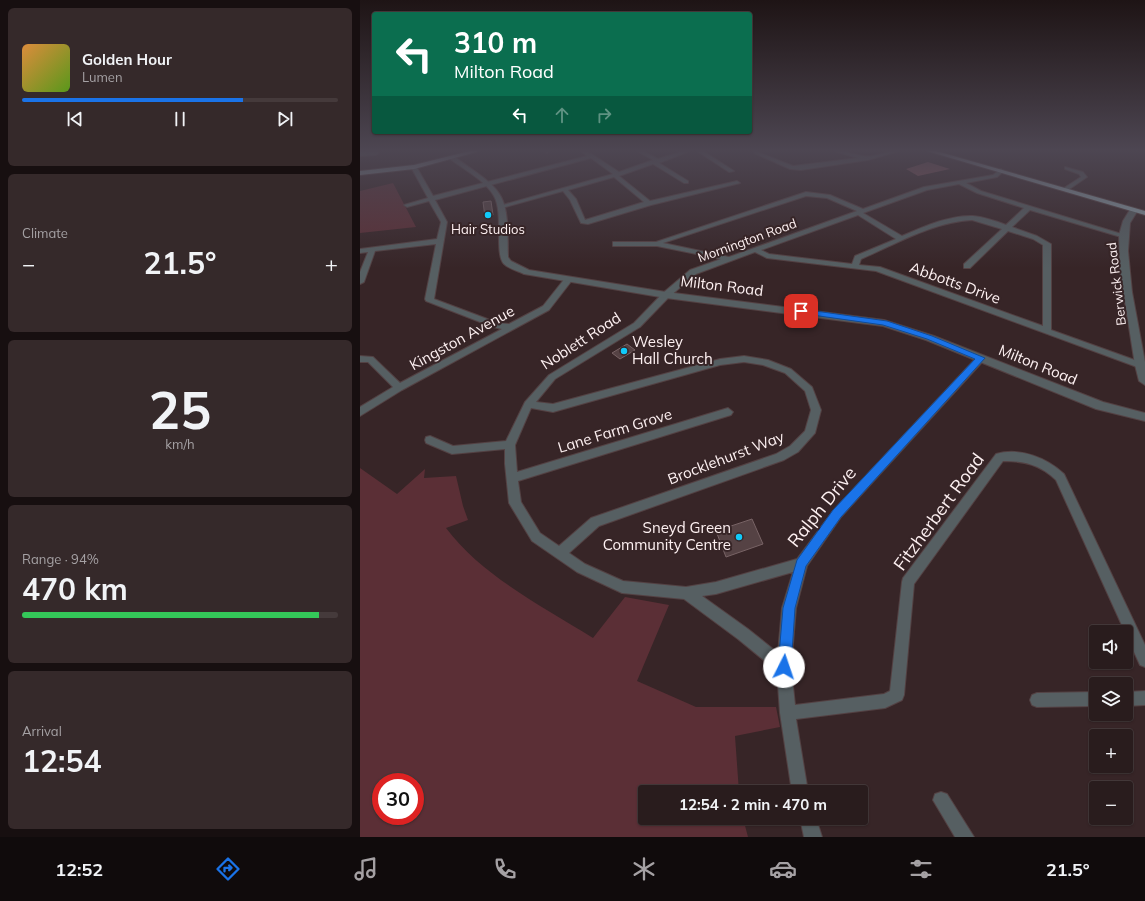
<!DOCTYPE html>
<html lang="en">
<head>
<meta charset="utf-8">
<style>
  :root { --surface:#291c1d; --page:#35292a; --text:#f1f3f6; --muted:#a5a1a4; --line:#453a3b; --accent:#1a73e8 }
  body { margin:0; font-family:Mulish,sans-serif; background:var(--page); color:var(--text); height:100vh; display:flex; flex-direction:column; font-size:15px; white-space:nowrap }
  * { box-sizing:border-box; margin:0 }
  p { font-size:13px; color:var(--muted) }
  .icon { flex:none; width:22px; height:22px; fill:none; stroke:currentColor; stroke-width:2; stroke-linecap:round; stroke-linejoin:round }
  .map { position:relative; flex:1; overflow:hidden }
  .details { display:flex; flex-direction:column; gap:8px; padding:8px; background:#170f10; width:360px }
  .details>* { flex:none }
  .banner { position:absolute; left:12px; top:12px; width:380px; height:122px; border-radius:4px; box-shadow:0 1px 3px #0004,0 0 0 1px var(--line); background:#0b6e4f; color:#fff; overflow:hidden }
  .fabs { position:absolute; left:729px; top:625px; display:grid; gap:8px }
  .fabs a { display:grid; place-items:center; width:44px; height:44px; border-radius:4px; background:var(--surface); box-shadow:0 1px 3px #0004,0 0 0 1px var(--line); font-size:20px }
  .speed { position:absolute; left:12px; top:773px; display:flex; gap:8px; font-size:20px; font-weight:700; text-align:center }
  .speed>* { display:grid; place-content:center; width:52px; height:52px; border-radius:50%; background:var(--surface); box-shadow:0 1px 3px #0004,0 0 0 1px var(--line); line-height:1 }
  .speed .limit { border:6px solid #d22; background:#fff; color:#111 }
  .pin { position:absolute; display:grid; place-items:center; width:34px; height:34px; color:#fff; margin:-17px; border-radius:8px; box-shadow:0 2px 6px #0006 }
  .me { position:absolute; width:44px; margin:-22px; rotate:4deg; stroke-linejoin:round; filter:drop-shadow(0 0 3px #0008) }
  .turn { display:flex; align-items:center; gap:14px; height:84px; padding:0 16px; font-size:18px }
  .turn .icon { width:52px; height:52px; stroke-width:2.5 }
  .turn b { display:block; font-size:28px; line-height:34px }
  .lanes { display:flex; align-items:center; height:38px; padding:0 16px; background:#0003; justify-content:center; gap:20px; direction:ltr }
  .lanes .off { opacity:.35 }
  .big { font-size:30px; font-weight:700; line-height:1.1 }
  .details .tile { flex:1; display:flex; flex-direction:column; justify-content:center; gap:6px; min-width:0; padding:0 14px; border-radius:6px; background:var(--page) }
  .details .dial { align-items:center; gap:0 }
  .dial b { font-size:52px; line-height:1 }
  .song { display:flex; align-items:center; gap:12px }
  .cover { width:48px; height:48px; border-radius:6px; background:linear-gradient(135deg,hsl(30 70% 55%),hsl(90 70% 35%)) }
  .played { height:4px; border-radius:2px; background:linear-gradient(90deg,var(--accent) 70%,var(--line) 70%) }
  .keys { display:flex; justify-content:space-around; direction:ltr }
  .heat { display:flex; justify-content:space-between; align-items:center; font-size:22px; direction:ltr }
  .charge { height:6px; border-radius:3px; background:linear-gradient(90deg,#34c759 94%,var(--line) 0) }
  .trip { position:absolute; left:278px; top:785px; width:230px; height:40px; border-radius:4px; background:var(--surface); box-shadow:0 1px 3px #0004,0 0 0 1px var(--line); font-weight:700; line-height:40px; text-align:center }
  .dock { display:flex; height:64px; justify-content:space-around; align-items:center; background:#100b0c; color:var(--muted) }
  .dock .icon { width:28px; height:28px }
  .dock .current { color:var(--accent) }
  .dock b { font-size:18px; color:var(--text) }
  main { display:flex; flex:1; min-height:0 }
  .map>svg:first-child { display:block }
  .green { fill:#5b2f36; fill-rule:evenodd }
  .forest { fill:#865259 }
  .building { fill:#554244; stroke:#786365 }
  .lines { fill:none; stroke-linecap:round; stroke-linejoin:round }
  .minor-casing { stroke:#534143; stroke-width:2 }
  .tertiary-casing { stroke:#534143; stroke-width:2 }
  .primary-casing { stroke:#534143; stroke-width:2 }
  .trunk-casing { stroke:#534143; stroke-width:2 }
  .minor { fill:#565f62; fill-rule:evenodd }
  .tertiary { fill:#565f62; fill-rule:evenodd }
  .primary { fill:#809299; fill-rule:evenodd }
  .trunk { fill:#889ca4; fill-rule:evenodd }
  .route { fill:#1a73e8; stroke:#114b97 }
  .poi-dot { fill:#10cafa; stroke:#372527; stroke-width:1.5 }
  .labels { text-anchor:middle; stroke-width:4; stroke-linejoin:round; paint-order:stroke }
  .far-poi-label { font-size:13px; fill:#fdf0f1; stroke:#372527 }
  .far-street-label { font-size:13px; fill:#fdf0f1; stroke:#372527 }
  .street-label { font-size:15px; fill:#fdf0f1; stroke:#372527 }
  .poi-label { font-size:15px; fill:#fdf0f1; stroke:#372527; text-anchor:start }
  .near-street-label { font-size:18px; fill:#fdf0f1; stroke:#372527 }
</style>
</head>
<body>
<main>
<section class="details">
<div class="tile">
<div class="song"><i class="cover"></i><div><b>Golden Hour</b><p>Lumen</p></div></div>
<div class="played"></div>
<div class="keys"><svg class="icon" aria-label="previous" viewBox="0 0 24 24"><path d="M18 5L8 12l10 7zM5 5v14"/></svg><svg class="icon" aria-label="pause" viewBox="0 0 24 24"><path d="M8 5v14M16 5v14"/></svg><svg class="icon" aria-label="next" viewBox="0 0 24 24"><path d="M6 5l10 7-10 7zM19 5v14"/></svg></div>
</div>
<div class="tile"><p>Climate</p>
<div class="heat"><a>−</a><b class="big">21.5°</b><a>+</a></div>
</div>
<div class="tile dial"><b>25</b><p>km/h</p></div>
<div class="tile"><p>Range · 94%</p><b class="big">470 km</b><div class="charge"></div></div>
<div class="tile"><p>Arrival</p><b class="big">12:54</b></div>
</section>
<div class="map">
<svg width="785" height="837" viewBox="0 0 785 837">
  <rect width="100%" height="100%" fill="#372527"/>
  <path class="green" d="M33,183l23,44 -56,6v-42z
    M0,468l37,26 28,-25 -1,9 32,-2 7,30 5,14 -22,8c36,48 96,78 147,110l32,-41 44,8 -32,76 59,26h80l4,20 -45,9 4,56h-94v26h98l5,19h-388zM21,782h34v34h-34z"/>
  <path class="forest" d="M568,162l22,7 -32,7 -12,-7z"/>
  <path class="building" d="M131,201l2,14 -8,2 -2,-15z
    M267,344l8,6 -15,9 -8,-6z
    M392,519l11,25 -37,13 -10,-26z"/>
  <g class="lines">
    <g class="minor-casing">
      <path id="minor" d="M182,151h8l-3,2z
        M221,151h6l32,21 34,-12 -16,-9h6l15,8 25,-8h7l-31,12 29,18v2h-4l-31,-19 -34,12 31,25 87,-20 3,2 -89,22 -63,19 -7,-1 -11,-23 -7,-9 -61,17 -3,-2 114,-32 -22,-16 -156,42 12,22 -13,77 64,24 11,1 34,-18 23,-29h3l4,2 -24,31 -147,80 -42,26v-9l33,-20 -25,-25h-8v-6l13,1 27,26 102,-54 -9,-2 -67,-26 -1,-2 11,-55 -61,7 -11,31 -4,2v-12l8,-20 -8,1v-4l77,-10 4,-17 -12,-21 -22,6 -3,-2 24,-7 -17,-31 1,-1h4l17,30 154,-40zM254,177l30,25 -59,18 -9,-21 -8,-9z
        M337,151h6l31,20 -5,1z
        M395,151l38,15 65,-8 -21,-6 -1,-1c11,0 19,4 28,5 10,2 24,-6 35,-5l-31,9 -67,10 -11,-1 -36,-16z
        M0,152l16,-1 3,2 -3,2 -16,1z
        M705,167l18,5 4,5 -19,13h-4v-2l17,-11 -2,-3 -14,-5z
        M641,169l3,2 -7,6 -31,6 15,8 144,44v2h-4l-91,-27 -18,17 25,9 14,8v86l92,33 2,2 -2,2h-6l-261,-96 -109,-13 -12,-6 -59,22 -27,23 -29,30 -85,52 -19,23 17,2 167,-45 24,-3 24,4 23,9 21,18 9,23 -6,23 -17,19 -14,8 -185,66 -30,27 16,11 38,17 63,6 30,-5 81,-23 36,-48 145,-155h6l1,2 -1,2 -143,157 -34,49 -11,42 -5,59 4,38 89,-11 6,-3 12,-109 1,-4 93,-124c24,-7 51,4 68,20l81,171v22l-5,-2 -84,-185c-16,-15 -31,-19 -53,-19l-89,123 -10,111 -2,5 -17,8 -89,11 12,73h-16l-12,-79 -3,-42 -39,-32 -54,-40 -62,-6 -45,-21 -45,-31 -23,-38 -4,-39v-15l-53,5 -26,-11 -1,-3 1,-3 4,-1 23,10 53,-5 19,-39 24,-27 85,-52 29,-30 27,-23 31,-11 -64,-13h-44v-4h43l150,-50 24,3 33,14 61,-22 69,-12zM599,184l18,9 47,15 -18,17c-10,-4 -22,-8 -33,-9 -24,-1 -50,11 -71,20l-39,-23 64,-23zM446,196l21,2 30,13 -128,46 -66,-14zM498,215l38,24 -41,17 -3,8 -83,-10 -8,-4zM612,220l30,9 -38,35v4h6l38,-37 25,8 10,6v81l-163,-59 -21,-2 2,-6c35,-15 72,-37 111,-39zM384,362l19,3 22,8 20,18 6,19 -6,21 -15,15 -14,8 -185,64 -32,28 -19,-13 -19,-31 -3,-21 213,-66 2,-3 -5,-4 -211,64 -2,-27 16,-37 22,4 167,-47zM433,572l-11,36 -4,45 -30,-24 -46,-33 14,-2z
        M785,691v14l-19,1v-14z
        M736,692v14l-59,1 -5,-2 -2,-5 2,-5 5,-2z
        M581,792l6,2 27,43h-19l-22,-37 2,-6z
        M440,818h16l6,19h-18z"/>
    </g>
    <g class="tertiary-casing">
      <path id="tertiary" d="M89,156h4c53,37 55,35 55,101l3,4 18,9 137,22 218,28 50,16 169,66 42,11v8l-49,-12 -170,-69 -43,-14 -217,-28 -142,-24c-6,-3 -15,-5 -20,-10 -10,-10 0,-50 -10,-68 -9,-16 -31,-27 -45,-38z
        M771,208l7,2 -8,13 -2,28 4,41 13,70v23l-6,-4 -4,-16 -15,-95 -1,-35 4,-14z"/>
    </g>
    <g class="primary-casing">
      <path id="primary" d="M110,151h10l-66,18 -54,6v-4l54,-6z"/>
    </g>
    <g class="trunk-casing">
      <path id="trunk" d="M567,151h9l209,60v4z"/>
    </g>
    <use href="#minor" class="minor"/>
    <use href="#tertiary" class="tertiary"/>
    <use href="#primary" class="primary"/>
    <use href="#trunk" class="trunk"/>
  </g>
  <linearGradient id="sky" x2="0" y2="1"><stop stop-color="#1e1415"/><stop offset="0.56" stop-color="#4d4652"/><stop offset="1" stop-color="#4d4652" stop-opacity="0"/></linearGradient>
  <rect width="785" height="268" fill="url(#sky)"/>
  <path class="route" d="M441,309l86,12 45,15 53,22 -144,159 -35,49 -11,42 -4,59 -2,5 -5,2 -4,-2 -2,-5 5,-59 14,-48 36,-50 142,-151 -48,-20 -44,-14 -85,-12v-3z"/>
  <g class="poi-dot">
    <circle cx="128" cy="215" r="4"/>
    <circle cx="264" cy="351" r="4"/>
    <circle cx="379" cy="537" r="4"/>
  </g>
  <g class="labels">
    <g class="far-poi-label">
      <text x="128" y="234">Hair Studios</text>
    </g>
    <g class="far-street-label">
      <text transform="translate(387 240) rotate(-20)" y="5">Mornington Road</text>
      <text transform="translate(756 284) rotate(-97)" y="5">Berwick Road</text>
    </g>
    <g class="street-label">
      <text transform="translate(595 283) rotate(20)" y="5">Abbotts Drive</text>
      <text transform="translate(362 286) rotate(7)" y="5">Milton Road</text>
      <text transform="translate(102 338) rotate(-29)" y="5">Kingston Avenue</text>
      <text transform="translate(221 341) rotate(-33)" y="5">Noblett Road</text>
      <text transform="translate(678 365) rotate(22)" y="5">Milton Road</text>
      <text transform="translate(255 431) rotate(-17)" y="5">Lane Farm Grove</text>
      <text transform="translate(366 458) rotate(-21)" y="5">Brocklehurst Way</text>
    </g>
    <g class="poi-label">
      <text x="272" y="347">Wesley<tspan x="272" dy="17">Hall Church</tspan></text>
      <text x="371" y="533" text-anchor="end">Sneyd Green<tspan x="371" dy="17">Community Centre</tspan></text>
    </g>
    <g class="near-street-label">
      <text transform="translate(462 507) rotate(-51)" y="6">Ralph Drive</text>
      <text transform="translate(579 512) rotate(-54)" y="6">Fitzherbert Road</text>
    </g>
  </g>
</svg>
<div class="fabs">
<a><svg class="icon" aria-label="sound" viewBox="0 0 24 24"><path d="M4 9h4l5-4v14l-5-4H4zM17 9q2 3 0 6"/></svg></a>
<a><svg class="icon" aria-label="layers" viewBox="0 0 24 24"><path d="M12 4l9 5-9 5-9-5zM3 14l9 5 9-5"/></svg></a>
<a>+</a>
<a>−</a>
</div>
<div class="speed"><div class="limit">30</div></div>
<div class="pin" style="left:441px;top:311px;background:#d93025"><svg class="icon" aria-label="arrive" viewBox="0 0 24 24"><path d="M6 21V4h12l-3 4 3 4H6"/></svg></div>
<svg class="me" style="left:424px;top:667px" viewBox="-20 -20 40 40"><circle r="19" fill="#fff"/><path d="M0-13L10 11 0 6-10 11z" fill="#1a73e8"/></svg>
<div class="trip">12:54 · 2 min · 470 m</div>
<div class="banner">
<div class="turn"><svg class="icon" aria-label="left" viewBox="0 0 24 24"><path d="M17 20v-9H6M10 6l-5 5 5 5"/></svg><div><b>310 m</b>Milton Road</div></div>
<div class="lanes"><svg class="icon" aria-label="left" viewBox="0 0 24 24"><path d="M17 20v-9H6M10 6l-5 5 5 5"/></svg><svg class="icon off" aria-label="ahead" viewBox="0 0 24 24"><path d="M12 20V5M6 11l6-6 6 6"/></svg><svg class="icon off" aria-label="right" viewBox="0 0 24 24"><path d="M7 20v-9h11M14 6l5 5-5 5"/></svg></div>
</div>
</div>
</main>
<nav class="dock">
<b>12:52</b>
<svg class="icon current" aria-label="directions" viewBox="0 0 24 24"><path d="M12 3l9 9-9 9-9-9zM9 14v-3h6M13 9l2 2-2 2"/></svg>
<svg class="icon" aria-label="music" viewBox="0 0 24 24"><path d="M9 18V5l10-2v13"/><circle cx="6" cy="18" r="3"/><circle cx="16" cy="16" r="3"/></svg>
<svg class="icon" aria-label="phone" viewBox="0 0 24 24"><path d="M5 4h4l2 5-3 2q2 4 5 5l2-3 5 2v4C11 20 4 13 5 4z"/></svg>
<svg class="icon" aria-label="climate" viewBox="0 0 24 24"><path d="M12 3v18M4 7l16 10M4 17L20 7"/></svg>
<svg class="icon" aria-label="car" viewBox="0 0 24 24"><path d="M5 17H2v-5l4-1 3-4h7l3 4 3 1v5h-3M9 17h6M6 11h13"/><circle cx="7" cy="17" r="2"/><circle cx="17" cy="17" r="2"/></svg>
<svg class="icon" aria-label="filters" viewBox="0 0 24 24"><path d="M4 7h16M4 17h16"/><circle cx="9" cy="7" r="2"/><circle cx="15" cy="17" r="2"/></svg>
<b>21.5°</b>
</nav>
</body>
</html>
